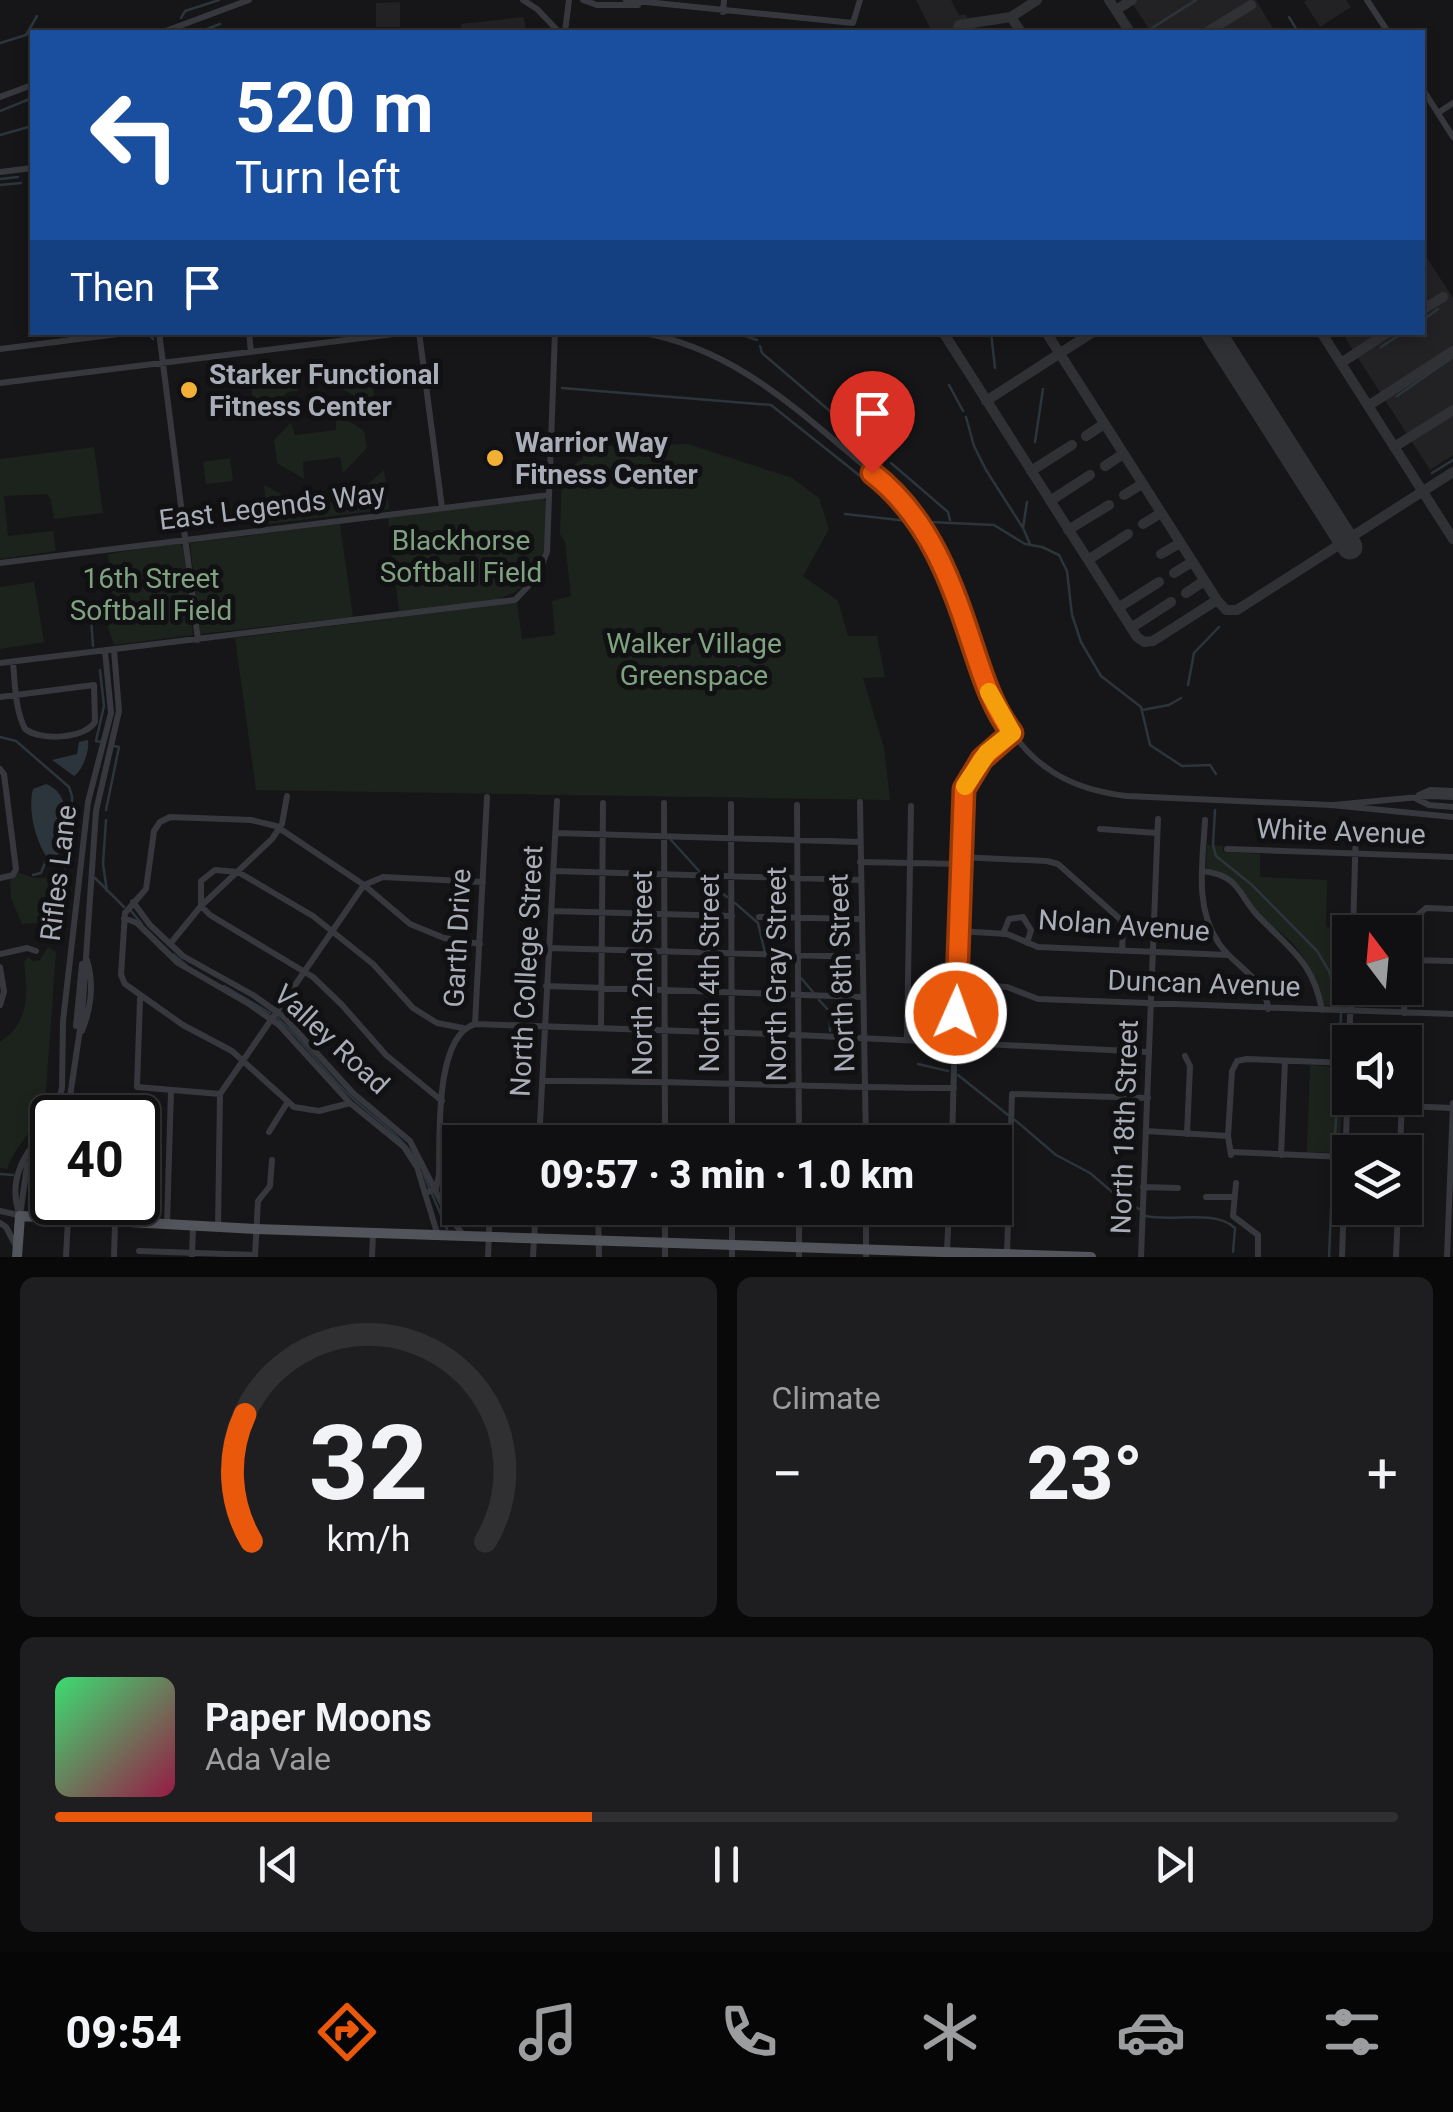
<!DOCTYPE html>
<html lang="en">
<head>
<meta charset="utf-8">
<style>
  :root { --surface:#101012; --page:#1e1e20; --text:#f1f3f6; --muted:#9c9d9f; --line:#303032; --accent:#ea580c }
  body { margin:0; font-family:Roboto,sans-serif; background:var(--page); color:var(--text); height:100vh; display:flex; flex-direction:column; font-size:38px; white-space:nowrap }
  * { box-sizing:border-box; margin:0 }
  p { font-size:32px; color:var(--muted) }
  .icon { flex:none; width:55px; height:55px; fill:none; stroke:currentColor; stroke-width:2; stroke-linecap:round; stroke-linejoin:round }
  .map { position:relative; height:1257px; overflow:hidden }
  .panel { display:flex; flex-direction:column; gap:20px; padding:20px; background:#09090a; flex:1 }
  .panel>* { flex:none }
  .top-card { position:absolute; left:30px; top:30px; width:1395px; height:305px; border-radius:0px; box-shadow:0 5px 15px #0003,0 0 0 2px var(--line); background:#1a4fa0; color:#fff; overflow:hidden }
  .needle { width:65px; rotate:344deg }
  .fabs { position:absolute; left:1332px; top:915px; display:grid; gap:20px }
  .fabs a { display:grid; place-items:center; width:90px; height:90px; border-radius:0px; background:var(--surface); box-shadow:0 5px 15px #0003,0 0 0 2px var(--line); font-size:50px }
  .speed { position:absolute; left:30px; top:1095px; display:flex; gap:20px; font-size:50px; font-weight:700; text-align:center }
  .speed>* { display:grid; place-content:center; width:130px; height:130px; border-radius:50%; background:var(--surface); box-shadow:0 5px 15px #0003,0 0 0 2px var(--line); line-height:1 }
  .speed .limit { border:5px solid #111; border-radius:15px; background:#fff; color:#111 }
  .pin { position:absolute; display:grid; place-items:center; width:85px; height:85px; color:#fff; margin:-102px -42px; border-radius:50% 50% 50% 0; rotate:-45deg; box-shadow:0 0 10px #0007 }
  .pin .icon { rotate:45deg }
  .me { position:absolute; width:110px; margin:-55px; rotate:2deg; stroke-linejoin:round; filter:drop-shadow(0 0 8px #0008) }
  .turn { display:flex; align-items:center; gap:35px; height:210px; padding:0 40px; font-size:45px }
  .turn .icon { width:130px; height:130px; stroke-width:2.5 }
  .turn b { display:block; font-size:70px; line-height:85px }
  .then { display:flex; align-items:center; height:95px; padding:0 40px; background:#0003; gap:20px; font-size:38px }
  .big { font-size:75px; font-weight:800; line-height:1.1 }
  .panel .tile { flex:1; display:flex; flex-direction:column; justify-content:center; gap:15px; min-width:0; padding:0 35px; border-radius:15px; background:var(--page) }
  .panel .dial { align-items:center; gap:0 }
  .dial svg { height:260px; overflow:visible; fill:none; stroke:var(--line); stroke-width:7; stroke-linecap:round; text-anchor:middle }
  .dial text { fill:var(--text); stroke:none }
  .song { display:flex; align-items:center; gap:30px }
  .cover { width:120px; height:120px; border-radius:15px; background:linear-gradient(135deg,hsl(140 70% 55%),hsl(340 70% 35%)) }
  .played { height:10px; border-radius:5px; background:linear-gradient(90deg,var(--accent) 40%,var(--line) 40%) }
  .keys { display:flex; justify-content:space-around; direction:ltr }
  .heat { display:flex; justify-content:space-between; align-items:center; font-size:55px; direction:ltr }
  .panel .tiles { flex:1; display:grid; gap:20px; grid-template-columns:1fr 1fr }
  .tile:last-child { grid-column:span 2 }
  .trip { position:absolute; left:442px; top:1125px; width:570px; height:100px; border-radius:0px; background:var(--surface); box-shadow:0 5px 15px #0003,0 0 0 2px var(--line); font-weight:800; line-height:100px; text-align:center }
  .menu { display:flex; height:160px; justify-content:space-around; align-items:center; background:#060607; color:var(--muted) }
  .menu .icon { width:70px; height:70px }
  .menu .current { color:var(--accent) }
  .menu b { font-size:45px; color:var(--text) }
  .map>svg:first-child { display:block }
  .built { fill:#222225 }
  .green { fill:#1c231d }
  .water { fill:#2c353c }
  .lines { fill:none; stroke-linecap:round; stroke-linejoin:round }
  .stream { stroke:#2c353c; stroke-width:2.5 }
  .taxiway { stroke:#303135; stroke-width:10 }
  .runway { stroke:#303135; stroke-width:25 }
  .minor { stroke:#37383d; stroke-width:6 }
  .major { stroke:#53555c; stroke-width:10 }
  .route-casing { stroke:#983908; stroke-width:25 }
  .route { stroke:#ea580c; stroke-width:18 }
  .slow { stroke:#f59e0b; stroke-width:18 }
  .poi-dot { fill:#f2b134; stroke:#111113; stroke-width:4 }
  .labels { text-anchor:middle; stroke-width:10; stroke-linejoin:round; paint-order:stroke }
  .poi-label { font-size:28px; font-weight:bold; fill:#a8adb8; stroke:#111113; text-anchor:start }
  .street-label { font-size:28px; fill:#a8adb8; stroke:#111113 }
  .park-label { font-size:28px; fill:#7fa381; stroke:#111113 }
</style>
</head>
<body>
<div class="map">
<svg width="1453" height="1257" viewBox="0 0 1453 1257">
  <rect width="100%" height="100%" fill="#161618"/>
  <path class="built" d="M916,0h35l8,15h7l1,3 17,-2 1,9 -20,3 -3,4h-30z
    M1130,0h126l19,32h-124z
    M1307,0h39l5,7 -31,20 -16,-25z
    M400,2v25h-24v-24z
    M524,17l2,15h-64l-1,-8z
    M1423,252l30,46v157l-23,15 -88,-137 80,-1z"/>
  <path class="green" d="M372,371l3,36 -38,-21h-10l-1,-9z
    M297,380l1,11 -10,1 -32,29 -5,-35z
    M336,413l28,18 3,17 -24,25 -3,-16 -37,5 1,17 -27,-16 -3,-23 17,-17 4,12 41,-5z
    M688,444l104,34 27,20 10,31 -26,47 35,25 10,35h29l8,41 -22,1 21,70 6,52 -634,-10 -21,-152 282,-35 5,36 33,-4 -3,-34 19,-5 -6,-54 -5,-8 2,-62 21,-13v-8l7,-5z
    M94,447l9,66 -49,6 -3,-19 -4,-6 -43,2 4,40 45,-5 3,20 -56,8v-100z
    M230,458l3,23 -27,3 -3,-22z
    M384,470l5,39 -121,15 -4,-39 39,21 47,-6z
    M542,498l5,4c-1,17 1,38 -4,55 -16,56 -97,49 -144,54l-11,-93z
    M340,524l13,93 -153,17 -10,-91z
    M178,543l5,3 10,89 -79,10 -6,-18 5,-28 -5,-45z
    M34,582l10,60 -44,7v-62z
    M1207,845l16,1v6l37,2v23l67,3 -1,47 24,1 -4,79 -22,-2c-6,-24 -15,-44 -32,-62 -9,-10 -21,-16 -30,-26 -24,-26 -15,-38 -56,-49z
    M17,872l16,6h24l1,43 -36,3 -11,-26 -1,-18z
    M48,947l8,5 -11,152c-8,25 -29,39 -38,65l-7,-1v-126c30,-20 28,-48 24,-80l4,-5 5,4 7,-1z
    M1310,1065l35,3 -6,85 -32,-1z"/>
  <path class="water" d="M79,742l9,-2c2,10 -5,30 -14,36l-22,-16 25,-6z
    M46,784c30,11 21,58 7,80 -16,-15 -26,-52 -20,-75z"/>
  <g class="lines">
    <path class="stream" d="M1289,17l9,15
      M181,18l4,-7 34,-11
      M1149,30l47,-30
      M199,32l21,-8
      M0,43l26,-8 11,-19
      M0,111l32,-13
      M0,135l32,-9
      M0,179l18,-2
      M0,185l21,-2
      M1422,321l16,-12
      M733,332l24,8
      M991,332l4,36
      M150,335l3,4
      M760,346l2,7 124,106
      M1381,347l23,-15
      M949,385l14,26
      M562,388l209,17 108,86 26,30
      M1397,396l56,-39
      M966,417l8,29 12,24 37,58
      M1035,442l8,-53
      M891,463l57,49 2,8
      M1432,473l21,-13
      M1027,502l-4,26 7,16
      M845,514l63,7
      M930,522l64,3 31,19 17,3 17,8 8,16 5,44 9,27 20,34 40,31 9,38 32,21 28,-1 6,9
      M90,604l3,42
      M100,670l4,36 -8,35 5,1
      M1188,685l6,-32 25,-26
      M1142,710l27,-5 12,-7
      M0,737l16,4 53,46 3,9v46
      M106,810l13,-63 -5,-1
      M1215,810l-2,35 3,11 36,29 65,66 12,20 10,36
      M106,820l-3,44 4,27
      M671,840l29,32
      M71,852l3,9
      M33,875l8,-2 6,-15
      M95,878l29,29
      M707,880l20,17
      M735,903l23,20 7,30
      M131,911l11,13
      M63,920l4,-8 -2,-43
      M173,954l13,11
      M801,978l12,14
      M224,986l46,27
      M819,1000l11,12v19
      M276,1017c25,21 43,48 66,71 24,26 56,42 75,73
      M1339,1060l2,-46
      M918,1064l30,7
      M958,1075l50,40
      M1015,1120l41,35 34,18 27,23 22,13
      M1334,1153l5,-86
      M423,1172l6,16
      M0,1174l13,1
      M432,1194l15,35
      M1146,1216c27,6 69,-7 89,12l-2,24
      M1329,1257l4,-96"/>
    <path class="taxiway" d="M1109,0l21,32
      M1116,10l16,-10
      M1011,17l10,15
      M957,32l2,-7 52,-8 26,-17
      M1207,32l44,-27
      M1422,310l21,-13
      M943,332l194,305 7,5 9,-1 64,-41
      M1046,332l171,268 9,10h11l216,-138
      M1321,332l132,207
      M1341,363l47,-31
      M986,401l107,-69
      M1368,406l85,-55
      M1086,436l18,-12
      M1394,447l59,-37
      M1105,466l18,-12
      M1031,471l41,-26
      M1124,495l18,-11
      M1050,501l40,-26
      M1143,524l18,-11
      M1068,530l41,-25
      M1161,554l19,-11
      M1088,560l40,-26
      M1174,573l18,-11
      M1186,593l18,-12
      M1118,608l41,-26
      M1131,628l40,-26"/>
    <path class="runway" d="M1213,332l137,215"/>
    <path class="minor" d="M523,0l14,9 22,23
      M583,0l14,5h41
      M626,0l227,23 7,-23
      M1367,0l21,32
      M723,12l1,-12
      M163,32l86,-32
      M565,32l4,-32
      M1422,88l31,49
      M0,97l32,-12
      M1438,113l15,-10
      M0,172l32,-4
      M159,332l39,308
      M249,332l2,20
      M419,332l23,176
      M638,332c83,13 143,63 204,115 36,30 69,59 93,100 58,101 41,232 192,249l204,9 122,12
      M0,349l134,-17
      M0,383l410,-51
      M0,563l549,-68
      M0,663l515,-63 22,-23 10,-25 8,-220
      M0,697l94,-12 1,37c-12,17 -54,19 -70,7 -10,-20 -10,-45 -12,-67
      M0,769l4,5 12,95 -3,6 -13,3
      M1419,795l11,-5 23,1
      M1415,798l14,7 24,2
      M860,802l6,340
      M664,803l1,339
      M731,804l1,338
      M797,805l2,337
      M1333,805l97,-9 23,1
      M1205,820c-2,41 -11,86 13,122 15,24 48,36 50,67
      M1100,829l57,4
      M556,833l304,9
      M1227,849l226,8
      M959,857l88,4 11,3 62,55 3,8 -1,24
      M860,862l99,2
      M554,871l307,9
      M1202,871c41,5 35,25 59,48 31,32 52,43 61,91
      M133,902l17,23 33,31 70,39 31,22 69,76 57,48 37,72 17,23
      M551,911l181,5
      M759,917l102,2
      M124,918l13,5 41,40 71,41 30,21 71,78 54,44 13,20 21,69
      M958,931l49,3 31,13 190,8
      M1353,932l3,-105
      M1003,934l6,-15 14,-2 8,13 -4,13
      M170,944l31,-38 71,-67 10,-15 5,-28
      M549,948l313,9
      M0,954l27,-6 9,3
      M1406,960l47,1
      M0,967l4,25 -4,13
      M956,983l51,4 31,12 415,15
      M1405,983l6,-62 15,-13 27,1
      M546,986l315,11
      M140,999l-3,88 83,7
      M1404,1013l1,-25
      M475,1024l12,-227
      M76,1026l6,-62
      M601,1027l2,-224
      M82,1031c9,-23 12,-48 5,-71
      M907,1040l4,-234
      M1185,1056l5,10 -3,68
      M542,1081c138,-1 274,7 412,7
      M220,1094l144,-209 19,-8 100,5
      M442,1101l-56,-46 -44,-50 -29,-28 -103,-62 -9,-9v-25l14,-11 23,2 75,44 60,48 40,44 24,15 26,5
      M350,1103l-31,8 -25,-4 -62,-56 -49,-26 -58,-41 -4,-9 4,-62 21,-24 8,-58 6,-9 10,-5 81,3 25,6 88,59 46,39 34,14 36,6
      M1402,1106l50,2
      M54,1118l8,-30 1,-67 25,-219 23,-89 -6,-62
      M64,1118l5,-15 13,-87 14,-205 23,-100 -5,-61
      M1146,1131l82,5
      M269,1132l18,-29
      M665,1136l198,6
      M865,1137h87
      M539,1142l18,-341
      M600,1142l1,-5
      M952,1142l9,-337c6,-33 24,-53 51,-72
      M1233,1152l112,5
      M1400,1152l2,-54
      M1231,1155l-3,-19 4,-65 5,-10 10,-2 102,4
      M1281,1155l4,-94
      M995,1165l16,1
      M1236,1183l-3,33 25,19v22
      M1143,1187l35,1
      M426,1193l10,-4 3,-14c1,-36 -5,-139 36,-151l323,11 351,17
      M1206,1197h28
      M598,1208l1,49
      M665,1208v49
      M732,1208v49
      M799,1208v49
      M866,1208v49
      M0,1211l18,4
      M20,1215l7,-49 25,-31
      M20,1216c-15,-41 9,-66 32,-96
      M0,1223l6,4 10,19
      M167,1224l4,-134
      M218,1227l2,-133
      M139,1251l116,4
      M947,1251l2,-43
      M1007,1254l5,-160 136,4
      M192,1256l1,-30
      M255,1256l3,-55 12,-15 2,-26
      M66,1257l2,-38
      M114,1257l1,-36
      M372,1257l1,-24
      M488,1257l2,-49
      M533,1257l3,-49
      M1141,1257l17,-438
      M1342,1257l9,-269
      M1396,1257l2,-49
      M1447,1257l6,-154"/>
    <path class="major" d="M17,1257l3,-41 236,13 835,28"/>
  </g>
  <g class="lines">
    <g class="route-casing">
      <path id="route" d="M872,473c58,45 80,110 102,177 10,30 19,58 38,83l-30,26 -18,30 -8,224"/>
    </g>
    <use href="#route" class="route"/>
    <path class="slow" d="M965,786l22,-33 25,-20 -23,-41"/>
  </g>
  <g class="poi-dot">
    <circle cx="189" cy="390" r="10"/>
    <circle cx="495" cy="458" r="10"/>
  </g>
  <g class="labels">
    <g class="poi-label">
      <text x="209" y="384">Starker Functional<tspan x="209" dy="32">Fitness Center</tspan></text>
      <text x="515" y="452">Warrior Way<tspan x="515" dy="32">Fitness Center</tspan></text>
    </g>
    <g class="street-label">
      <text transform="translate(272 506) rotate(-7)" y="10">East Legends Way</text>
      <text transform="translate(1341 831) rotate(2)" y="10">White Avenue</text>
      <text transform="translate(58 873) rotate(-83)" y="10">Rifles Lane</text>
      <text transform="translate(1124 925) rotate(4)" y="10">Nolan Avenue</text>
      <text transform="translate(457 938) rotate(-87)" y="10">Garth Drive</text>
      <text transform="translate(526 971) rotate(-87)" y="10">North College Street</text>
      <text transform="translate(642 973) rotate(-90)" y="10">North 2nd Street</text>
      <text transform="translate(709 973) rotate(-90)" y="10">North 4th Street</text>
      <text transform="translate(841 973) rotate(-92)" y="10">North 8th Street</text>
      <text transform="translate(776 974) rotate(-90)" y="10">North Gray Street</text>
      <text transform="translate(1204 983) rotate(2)" y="10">Duncan Avenue</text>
      <text transform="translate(332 1039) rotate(43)" y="10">Valley Road</text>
      <text transform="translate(1124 1127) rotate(-88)" y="10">North 18th Street</text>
    </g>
    <g class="park-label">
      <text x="461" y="550">Blackhorse<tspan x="461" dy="32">Softball Field</tspan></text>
      <text x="151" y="588">16th Street<tspan x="151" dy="32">Softball Field</tspan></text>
      <text x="694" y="653">Walker Village<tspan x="694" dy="32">Greenspace</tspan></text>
    </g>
  </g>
</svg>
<div class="fabs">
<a><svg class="needle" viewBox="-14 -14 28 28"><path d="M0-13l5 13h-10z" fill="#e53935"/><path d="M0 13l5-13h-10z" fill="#9c9d9f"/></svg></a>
<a><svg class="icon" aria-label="sound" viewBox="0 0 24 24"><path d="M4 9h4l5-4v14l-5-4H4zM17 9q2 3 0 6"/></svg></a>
<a><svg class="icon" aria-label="layers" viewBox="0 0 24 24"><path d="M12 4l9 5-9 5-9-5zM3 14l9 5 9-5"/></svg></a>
</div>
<div class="speed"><div class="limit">40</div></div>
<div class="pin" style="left:872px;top:473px;background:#d93025"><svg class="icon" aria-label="arrive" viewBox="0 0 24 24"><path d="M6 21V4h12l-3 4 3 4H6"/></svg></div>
<svg class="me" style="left:956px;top:1013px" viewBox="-20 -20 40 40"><circle r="17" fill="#ea580c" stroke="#fff" stroke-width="3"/><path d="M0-11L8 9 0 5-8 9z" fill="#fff"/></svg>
<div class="trip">09:57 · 3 min · 1.0 km</div>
<div class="top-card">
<div class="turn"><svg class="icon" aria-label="left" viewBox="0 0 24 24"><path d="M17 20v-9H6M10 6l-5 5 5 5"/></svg><div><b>520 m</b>Turn left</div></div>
<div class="then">Then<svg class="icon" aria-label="arrive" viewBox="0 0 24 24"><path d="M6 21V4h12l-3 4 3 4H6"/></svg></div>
</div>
</div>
<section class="panel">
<div class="tiles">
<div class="tile dial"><svg viewBox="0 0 100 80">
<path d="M14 69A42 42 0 1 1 86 69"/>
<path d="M14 69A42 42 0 0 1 12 30" stroke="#ea580c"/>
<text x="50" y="56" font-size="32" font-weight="700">32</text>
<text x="50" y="72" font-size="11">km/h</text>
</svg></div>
<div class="tile"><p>Climate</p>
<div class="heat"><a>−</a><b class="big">23°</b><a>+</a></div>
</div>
<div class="tile">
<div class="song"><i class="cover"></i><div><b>Paper Moons</b><p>Ada Vale</p></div></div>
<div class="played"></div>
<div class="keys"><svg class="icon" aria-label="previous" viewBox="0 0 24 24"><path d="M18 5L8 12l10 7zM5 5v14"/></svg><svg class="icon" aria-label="pause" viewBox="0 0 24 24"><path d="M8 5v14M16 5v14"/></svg><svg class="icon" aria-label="next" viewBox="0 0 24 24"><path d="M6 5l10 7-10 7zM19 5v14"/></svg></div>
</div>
</div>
</section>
<nav class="menu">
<b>09:54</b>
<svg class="icon current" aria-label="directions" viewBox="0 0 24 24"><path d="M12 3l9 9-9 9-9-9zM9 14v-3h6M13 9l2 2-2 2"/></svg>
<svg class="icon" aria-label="music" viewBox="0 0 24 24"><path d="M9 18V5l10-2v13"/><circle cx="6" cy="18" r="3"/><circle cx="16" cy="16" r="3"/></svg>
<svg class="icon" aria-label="phone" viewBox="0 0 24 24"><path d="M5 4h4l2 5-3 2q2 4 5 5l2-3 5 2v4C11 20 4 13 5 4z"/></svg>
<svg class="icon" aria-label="climate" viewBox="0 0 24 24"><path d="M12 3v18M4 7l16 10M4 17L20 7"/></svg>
<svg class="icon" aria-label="car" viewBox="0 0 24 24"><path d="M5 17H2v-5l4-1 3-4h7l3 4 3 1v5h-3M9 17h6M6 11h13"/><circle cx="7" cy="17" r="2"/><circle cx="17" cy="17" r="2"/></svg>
<svg class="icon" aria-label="filters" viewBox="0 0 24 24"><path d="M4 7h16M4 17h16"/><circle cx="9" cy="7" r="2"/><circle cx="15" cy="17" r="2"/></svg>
</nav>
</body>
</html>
